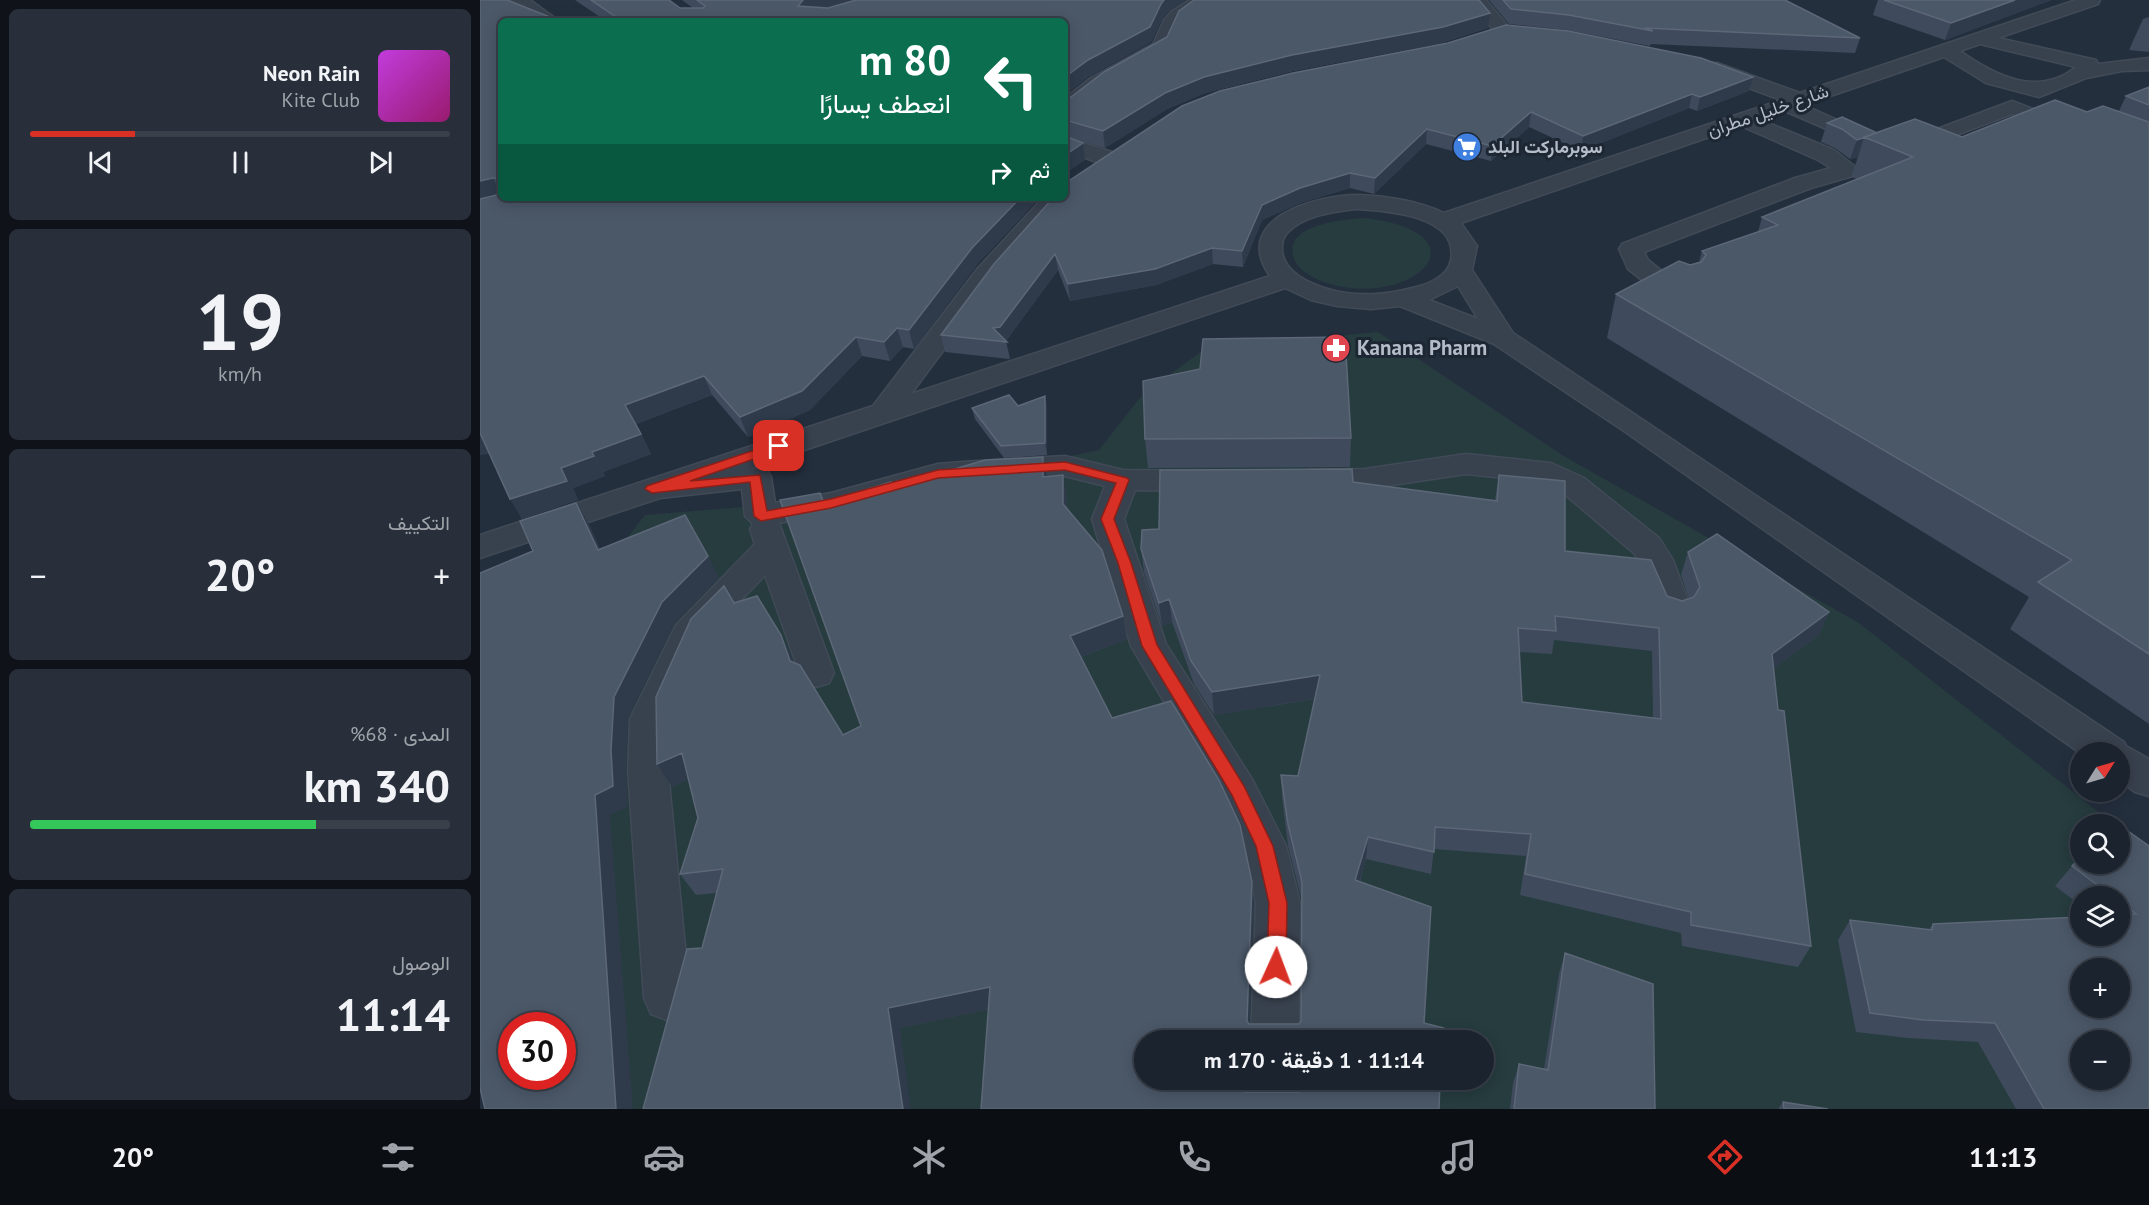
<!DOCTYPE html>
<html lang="ar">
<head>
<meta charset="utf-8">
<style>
  :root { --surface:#1b232e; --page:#282f3a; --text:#f1f3f6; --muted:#a0a4aa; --line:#39404a; --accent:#d93025 }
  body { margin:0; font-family:"PT Sans",Vazirmatn,sans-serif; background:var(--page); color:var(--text); direction:rtl; height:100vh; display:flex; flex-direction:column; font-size:22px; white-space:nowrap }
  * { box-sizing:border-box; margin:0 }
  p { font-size:20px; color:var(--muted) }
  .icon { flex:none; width:33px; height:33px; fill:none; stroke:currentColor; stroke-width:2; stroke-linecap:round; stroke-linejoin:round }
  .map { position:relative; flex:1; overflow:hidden; direction:ltr }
  .panel { display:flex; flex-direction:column; gap:9px; padding:9px; background:#0f1319; width:480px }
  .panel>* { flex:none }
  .top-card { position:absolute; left:18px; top:18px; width:570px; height:183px; border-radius:9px; box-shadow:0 3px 15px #0003,0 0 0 2px var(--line); direction:rtl; background:#0b6e4f; color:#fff; overflow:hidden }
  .needle { width:39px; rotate:53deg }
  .tools { position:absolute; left:1590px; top:742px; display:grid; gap:12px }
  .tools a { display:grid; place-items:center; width:60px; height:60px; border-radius:50%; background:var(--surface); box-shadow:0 3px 15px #0003,0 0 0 2px var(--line); font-size:30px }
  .speed { position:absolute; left:18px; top:1012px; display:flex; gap:12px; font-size:30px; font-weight:700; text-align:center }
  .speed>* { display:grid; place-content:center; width:78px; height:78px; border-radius:50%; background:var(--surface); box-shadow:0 3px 15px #0003,0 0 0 2px var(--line); line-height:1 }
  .speed .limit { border:9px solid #d22; background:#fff; color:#111 }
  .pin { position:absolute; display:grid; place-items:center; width:51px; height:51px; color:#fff; margin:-26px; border-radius:12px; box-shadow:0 3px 9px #0006 }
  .me { position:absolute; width:66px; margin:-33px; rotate:2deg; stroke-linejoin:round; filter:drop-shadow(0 0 4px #0008) }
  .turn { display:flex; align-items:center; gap:21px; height:126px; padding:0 18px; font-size:27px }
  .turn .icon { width:78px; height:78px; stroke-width:2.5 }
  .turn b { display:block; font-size:42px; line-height:51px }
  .then { display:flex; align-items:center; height:57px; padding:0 18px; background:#0003; gap:12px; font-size:22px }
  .big { font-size:45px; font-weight:700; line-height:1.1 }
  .panel .tile { flex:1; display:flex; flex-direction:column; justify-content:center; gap:9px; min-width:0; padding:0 21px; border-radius:9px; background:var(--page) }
  .panel .dial { align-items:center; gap:0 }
  .dial b { font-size:78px; line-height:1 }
  .song { display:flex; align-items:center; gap:18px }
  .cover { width:72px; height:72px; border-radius:9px; background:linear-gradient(135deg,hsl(290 70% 55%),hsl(320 70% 35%)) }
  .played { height:6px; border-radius:3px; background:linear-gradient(90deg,var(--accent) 25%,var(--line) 25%) }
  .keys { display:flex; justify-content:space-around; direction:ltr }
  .heat { display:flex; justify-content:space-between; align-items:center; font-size:33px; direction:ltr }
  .charge { height:9px; border-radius:4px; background:linear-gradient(90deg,#34c759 68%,var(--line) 0) }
  .trip { position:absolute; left:654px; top:1030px; width:360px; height:60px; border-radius:30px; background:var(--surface); box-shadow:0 3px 15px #0003,0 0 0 2px var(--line); font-weight:700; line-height:60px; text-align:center; direction:rtl }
  .tab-bar { display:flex; height:96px; justify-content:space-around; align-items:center; background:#0b0e12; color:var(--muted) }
  .tab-bar .icon { width:42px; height:42px }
  .tab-bar .on { color:var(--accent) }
  .tab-bar b { font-size:27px; color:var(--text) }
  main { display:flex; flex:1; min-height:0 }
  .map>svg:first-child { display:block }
  .green { fill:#263c3f; fill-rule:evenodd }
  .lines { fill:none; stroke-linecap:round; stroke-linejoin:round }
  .minor-casing { stroke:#414a57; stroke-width:3 }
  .minor { fill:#38414e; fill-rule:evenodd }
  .wall { fill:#3f4b5c; fill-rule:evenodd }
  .shaded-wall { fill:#2f3b4b }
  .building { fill:#4b5868; stroke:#5c6777; stroke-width:1.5; fill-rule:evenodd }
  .route { fill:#d93025; stroke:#8d1f18; stroke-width:1.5 }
  .labels { text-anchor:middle; stroke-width:6; stroke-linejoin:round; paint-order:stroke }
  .far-street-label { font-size:18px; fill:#b4bcc9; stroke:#1d2633 }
  .far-poi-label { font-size:18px; font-weight:bold; fill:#b4bcc9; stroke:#1d2633; text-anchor:start }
  .poi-label { font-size:21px; font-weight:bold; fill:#b4bcc9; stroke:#1d2633; text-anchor:start }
</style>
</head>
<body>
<main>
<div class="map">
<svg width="1669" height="1109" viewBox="0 0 1669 1109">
  <rect width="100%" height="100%" fill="#242f3e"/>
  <path class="green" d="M885,218c130,16 42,97 -46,62 -11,-5 -23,-12 -26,-24 -8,-32 53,-37 72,-38z
    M898,332l184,123 297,168 256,202h-35v39h40l29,245h-1656l-13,-20v-361l165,-213 232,-19 222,-46 43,-55 64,-47zM1600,897h40v39h-40zM1600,969h40v39h-40zM32,1026h50v51h-50zM664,1041h340v39h-340zM1600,1041h40v39h-40z"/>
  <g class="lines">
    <g class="minor-casing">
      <path id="minor" d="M31,0h19l29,21h-21z
        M710,0h20l-32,25 -11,26 -62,35 -33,26 -7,2v-16l26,-20 62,-34 11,-24 8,-9z
        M989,0h17l26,31 -3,4h-12z
        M1596,0h24l-2,4 -100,34 98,22 2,4 51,-6v12l-27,1 -36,7 -47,19 -53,-14 -42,-26 -140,48 71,32 3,4 -3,4 -7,2 -83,-36 -24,9 73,30 25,20 -3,5 -45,13 -167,64 4,8 41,33 4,5 -4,5 -9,3 -9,-3 -43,-34 -9,-20 3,-5 173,-66 36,-10 -13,-8 -77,-34 -280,97 16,23 -5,24 41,63 611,409 2,4 23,13v37l-14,-4 -15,-11v-28h-40l-456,-322 -130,-87 -94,-38 -29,3 -34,-3 -26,-6 -26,-12 -534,180 16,2 4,7 4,26 56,-10 107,-29 24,-2 103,-6 58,14 82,1 11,3 4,7 -4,7 -11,3 -70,-1 -11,29 42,125 86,135 34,67 14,57 -1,138h-48l5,-138 -12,-57 -21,-45 -92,-155 -39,-127 13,-33 -40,-10 -127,8 -107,29 -52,10 55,150 -5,10 -13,4 -13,-4 -38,-108 -63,66 -34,78v52l22,227 -7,16 -16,6 -16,-6 -7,-16 -16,-227 2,-52 46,-94 79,-81 -5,-15 3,-5 -8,-8 -3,-27 -82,9 -180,60v-23l393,-129 105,-138 65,-70h22v-3l2,3 -71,81 -85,115 359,-118c-40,-57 45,-81 88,-81 29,1 60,6 86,18l337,-113 -78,-29 -2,-4 2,-4h14l83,30zM1500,44l96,23c-38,31 -82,8 -116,-16zM876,209c31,2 103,6 95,51 -3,17 -24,25 -39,28 -25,7 -55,9 -81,2 -20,-6 -49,-17 -49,-42 0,-6 1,-11 6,-16 17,-17 45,-20 68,-23zM978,286l20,33 -49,-19z
        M1532,101l137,52v14l-137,-53 -98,37h-14l-4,-4 4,-4z
        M585,137l50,16 3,5 -3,5h-16l-34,-13z
        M986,454l85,9 33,15 75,60 14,22 18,49 -5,9 -12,4 -12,-4 -27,-64 -73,-62 -18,-10 -78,-8 -101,15 -57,1 -11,-3 -4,-7 4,-7 11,-3 57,-1z
        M770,1080h48v29h-50z"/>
    </g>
    <use href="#minor" class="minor"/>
  </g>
  <path class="wall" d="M0,0l21,21v177l475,68 -62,83 -11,-2 -13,14 -28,-5 -52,54 -62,27 -36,-42 -76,29 15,30 -48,18 2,4 -32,12 5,12 -56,19 -33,-66 -9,2z
    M95,0h94l11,8h13l-11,-8h504l-15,9 -9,10 -11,23 -61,34 -25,-55h-459z
    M1009,0h296l75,38 -5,15 -204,-9 -1,2 -84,-16 -57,-6z
    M1398,0h173l-106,40 -72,-25z
    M1669,17v35l-20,-2 14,-31z
    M1008,28l-47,15 -148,28 -88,22 -38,16 -62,39 -40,-12v-37z
    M1273,77l-4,14 -52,20 -8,-3 -108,43 -52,-24 -38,34 -65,-17 -52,50 -24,-6 -50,15 -38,17 -19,47 -30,-3 -57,21 -86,16 -12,-31 -52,71 4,18 -65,-7 -4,-17 124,-151z
    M1669,87v637l-139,-95 19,-32 -422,-259 9,-44 74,-29 9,-3 3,-11 56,-19 4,-15 95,-38 -6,-2 7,-20 -8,2 -15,-11 -14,-6 6,-19 50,10 85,4 125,-25 32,-1 7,-15z
    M538,406l29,1v48l-43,3 -29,-39 -3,-11z
    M871,438l-1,29 -202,1 -3,-29z
    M1019,475l66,76 102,45 15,5 7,-2 -8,-24 7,-23 141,60 -10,23 -46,34 38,277 -13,21 -116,-21 -1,-13 -161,-38 6,-39 -92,-7 -3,25 -65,-15 -6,23 64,141 -280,18v39h104v12l191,17h-458l8,-100 -89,19 -198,-80 15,-55 -21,2 -16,-21 18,-56 -10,-39 -16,8 -15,-23 77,-161 47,32 12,27 50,73 18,-9 -37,-223 70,-16 153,-11 20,22v11l56,107 4,23 -46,18 31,61 142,185 -5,121h50l2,-3 1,-120 -14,-55 -6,-49 -1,-22 17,1 17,-77 -101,16 -20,-31 -22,-62 -10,4 -18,-54 -3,-23 18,-20 194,-47 142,18zM1074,640l98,11 1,67 -131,-16 -2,-50 32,2z
    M1669,846v263h-133l-38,-67 -70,-4 -52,-6 -18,-92 12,-20 78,10 5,-6 187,12v-39h-40v8l-25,-19 17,-20z
    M1085,953l90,156h-145l3,-26 6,-19 25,5 15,-95z
    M1303,1102l45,7h-50z"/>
  <path class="shaded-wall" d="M323,0h54l-54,21 -5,-15z
    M684,0h22l-15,9 -9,10 -11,23 -61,34 -25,19v-18l96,-73z
    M1535,0h36l-106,40 6,-17z
    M1010,13l-2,15 -47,15 -148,28 -88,22 -38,16 -62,39 -2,-17 62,-38 39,-16 88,-22z
    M1273,77l-4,14 -52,20 3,-14z
    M1212,94l-3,14 -108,43 2,-15z
    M1051,112l-2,15 -38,34 1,-15z
    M947,129l-1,15 -52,50 1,-16z
    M1384,137l-6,20 -8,2 7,-19z
    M603,143l2,17 -20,14v-19z
    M870,173v15l-50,15 -38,17 -19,47 -1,-16 20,-46 38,-17z
    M13,178l8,16 -21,7v-20z
    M540,198h20l-64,68 -62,83 -5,-19 63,-82z
    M732,248l1,16 -57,21 -86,16 -2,-17z
    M575,254l3,16 -53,72 -12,-14z
    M417,328l6,19 -13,14 -6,-19z
    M376,337l6,19 -52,54 -62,27 -8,-20z
    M224,376l8,19 -77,29 -10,-19z
    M565,396l2,11v48l-2,-12z
    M0,433l12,20 -12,2z
    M161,434l10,20 -48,18 -11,-20z
    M114,456l11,20 -32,12 5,12 -56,19 -12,-20 51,-31z
    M563,457l5,22 -5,-2z
    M583,475l4,23 1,29 -5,-23z
    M96,503l13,21 21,47 -12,-21z
    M228,556l11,22 -45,46 -46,94 -2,53 2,36 -18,8 23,294h-17l-21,-314 16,-45 3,-53 48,-95z
    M689,599l3,23 -10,4 -3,-23z
    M1349,612l-10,23 -57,42 10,-23z
    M643,616l4,23 -52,20 -5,-23z
    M301,635l11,22 9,27 -11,-23z
    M840,675v23l-106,17 -2,-23z
    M202,753l14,22 -24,12 -15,-23z
    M888,837l-2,22 -12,43 1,-22z
    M772,882l2,21 -5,138 -2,-20z
    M510,987l9,20 -99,21 11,81h-8l-15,-101z
    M765,1080h3l-2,29 -2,-17z"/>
  <path class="building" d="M0,0h27l53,21h-59v157h-8l-13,3z
    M111,0h78l11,8h23l2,-2 -8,-6h106l-5,6 30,2 28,-8h308l-3,4 -11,23 -62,33 -23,17v-56h-443z
    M714,0h285l11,13 -47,14 -151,28 -88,22 -39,16 -62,38 -38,-11v-21l6,-2 33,-25 63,-35 12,-26z
    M1023,0h282l75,38 -215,-10 8,3 -84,-16 -58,-6z
    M1404,0h131l-64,23z
    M1026,25l62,6 133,27 52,19 -53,20 -8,-3 -109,42 -52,-24 -39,34 -65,-17 -52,49 -25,-5 -50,15 -38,17 -20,46 -30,-3 -57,21 -87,15 -13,-30 -55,73 -7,1 14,14 -66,-7 53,-71 59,-66h12v-14l2,-2 115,-76 38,-15 73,-18 155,-30z
    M1669,87v18l-23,-9z
    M1575,100l32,12 16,-6 46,16v532l-111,-72 34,-22 -456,-266 63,-33 11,4 11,-3 5,-7 -4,-4 76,-26 -16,-8 151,-60 -49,-20 51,-18 47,18z
    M1362,117l35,16 -20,7 -15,-11 -15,-6z
    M585,136l18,7 -18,12z
    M21,194v4h519l-48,50 -63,82 -12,-2 -13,14 -28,-5 -54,54 -62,26 -36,-41 -79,29 16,29 -49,18 2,4 -33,12 6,13 -57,18 -30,-66v-234z
    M865,337l6,101 -206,1 -2,-58 57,-12 3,-30z
    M529,395l9,11 27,-10v47l-44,3 -29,-38z
    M563,457v20l20,-2v29l39,46 21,66 -53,20 42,82 59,-17 48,79 21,45 12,57 -5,139 2,3h50l2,-3 1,-139 -14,-58 -7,-49 17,1 22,-101 -108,17 -21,-31 -22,-62 -10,4 -18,-54 1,-19 17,-1 1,-59 192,-1 1,13 144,19 2,-26 66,6v70l86,9 16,36 15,5 12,-4 6,-10 -12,-35 29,-18 112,78 -57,42 6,56 6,1 27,235 -120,-21v-13l-166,-38 6,-40 -96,-7 -1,25 -66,-15 -13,43 76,27 -7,116 20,5 -1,13h-299v39h101l-1,12h55v-12h141l-1,29h-458l9,-122 -102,21 15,101h-260l44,-160 15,-1 21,-79 -43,5 18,-56 -16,-65 -25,11 -1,-67 35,-78 33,-33 10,17 23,-7 24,39 9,26 10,4 43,70 18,-9 -81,-226 40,-7 4,10 67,-21 3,5 91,-27zM1075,616l104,12 2,91 -139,-17 -4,-74 38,3z
    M96,503l22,47 87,-35 23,41 -46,46 -48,95 -3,53 2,36 -18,9 21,314h-131l-5,-21v-515l53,-22 -13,-30zM32,1026h50v51h-50z
    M1638,824l31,22v263h-105l-49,-86 -72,-3 -53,-7 -20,-93 82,10 1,-6 147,-7v19h40v-21l16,-1 -16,-12v-5h-7l-41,-31 8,-8v6h40v-39h-3zM1600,969h40v39h-40zM1600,1041h40v39h-40z
    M1085,953l88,31 2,125h-141l5,-45 29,6z
    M1303,1102l45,7h-44z"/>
  <path class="route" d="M299,442l4,1v6l-93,32 70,-6 7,36 64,-12 107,-29 127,-8 62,16 2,2 -15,39 17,44 26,82 87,141 29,60 14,57 -1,64 -3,6 -7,2 -6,-2 -3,-6 2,-64 -13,-57 -24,-51 -90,-149 -24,-83 -17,-44 15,-36 -51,-13 -127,8 -107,30 -70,13 -7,-5 -4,-34 -98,11 -7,-4 2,-3z"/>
  <defs>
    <g id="supermarket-disc" transform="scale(1.5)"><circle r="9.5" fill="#3f7fe0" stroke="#1d2633"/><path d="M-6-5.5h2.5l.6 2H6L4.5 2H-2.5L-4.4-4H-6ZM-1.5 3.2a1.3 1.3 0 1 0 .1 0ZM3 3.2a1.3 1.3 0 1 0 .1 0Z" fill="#fff"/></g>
    <g id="pharmacy-disc" transform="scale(1.5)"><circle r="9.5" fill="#e0444e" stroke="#1d2633"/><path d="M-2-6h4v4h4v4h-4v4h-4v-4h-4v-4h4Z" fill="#fff"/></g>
  </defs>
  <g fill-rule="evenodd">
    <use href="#supermarket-disc" x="987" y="147"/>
    <use href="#pharmacy-disc" x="856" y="348"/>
  </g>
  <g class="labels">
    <g class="far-street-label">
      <text transform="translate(1288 111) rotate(-19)" y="6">شارع خليل مطران</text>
    </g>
    <g class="far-poi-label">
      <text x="1008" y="153">سوبرماركت البلد</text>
    </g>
    <g class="poi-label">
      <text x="877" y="355">Kanana Pharm</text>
    </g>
  </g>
</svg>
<div class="tools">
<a><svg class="needle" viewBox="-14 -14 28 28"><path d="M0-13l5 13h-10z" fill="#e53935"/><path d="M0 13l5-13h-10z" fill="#a0a4aa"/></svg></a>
<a><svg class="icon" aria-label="search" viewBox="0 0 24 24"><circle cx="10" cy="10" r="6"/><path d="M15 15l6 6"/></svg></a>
<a><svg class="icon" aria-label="layers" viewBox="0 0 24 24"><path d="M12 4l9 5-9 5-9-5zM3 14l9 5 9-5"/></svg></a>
<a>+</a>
<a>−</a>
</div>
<div class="speed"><div class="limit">30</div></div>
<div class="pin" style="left:299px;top:446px;background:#d93025"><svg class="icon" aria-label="arrive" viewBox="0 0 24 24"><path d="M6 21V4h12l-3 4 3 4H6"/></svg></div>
<svg class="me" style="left:796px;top:967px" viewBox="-20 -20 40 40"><circle r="19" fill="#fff"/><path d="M0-13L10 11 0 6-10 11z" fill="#d93025"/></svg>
<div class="trip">11:14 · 1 دقيقة · 170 m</div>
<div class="top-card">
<div class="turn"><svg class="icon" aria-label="left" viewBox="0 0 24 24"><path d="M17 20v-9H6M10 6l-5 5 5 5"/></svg><div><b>80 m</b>انعطف يسارًا</div></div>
<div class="then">ثم<svg class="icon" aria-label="right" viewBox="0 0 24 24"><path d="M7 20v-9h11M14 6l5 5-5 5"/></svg></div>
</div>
</div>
<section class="panel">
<div class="tile">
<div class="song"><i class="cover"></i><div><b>Neon Rain</b><p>Kite Club</p></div></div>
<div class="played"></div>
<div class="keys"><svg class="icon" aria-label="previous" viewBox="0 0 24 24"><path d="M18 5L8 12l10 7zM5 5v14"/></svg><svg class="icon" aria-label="pause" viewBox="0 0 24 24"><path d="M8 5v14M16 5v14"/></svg><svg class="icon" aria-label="next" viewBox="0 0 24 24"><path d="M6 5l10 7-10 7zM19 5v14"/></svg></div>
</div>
<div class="tile dial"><b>19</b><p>km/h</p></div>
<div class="tile"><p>التكييف</p>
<div class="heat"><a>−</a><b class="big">20°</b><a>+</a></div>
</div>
<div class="tile"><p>المدى · 68%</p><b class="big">340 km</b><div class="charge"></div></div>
<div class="tile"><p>الوصول</p><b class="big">11:14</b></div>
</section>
</main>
<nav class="tab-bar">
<b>11:13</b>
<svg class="icon on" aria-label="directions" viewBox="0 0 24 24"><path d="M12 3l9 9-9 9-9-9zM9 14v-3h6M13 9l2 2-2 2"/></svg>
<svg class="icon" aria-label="music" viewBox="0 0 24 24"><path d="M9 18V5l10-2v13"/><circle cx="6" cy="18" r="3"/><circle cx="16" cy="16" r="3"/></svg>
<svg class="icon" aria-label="phone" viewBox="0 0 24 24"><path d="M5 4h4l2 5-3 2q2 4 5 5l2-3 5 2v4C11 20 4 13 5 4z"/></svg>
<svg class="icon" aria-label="climate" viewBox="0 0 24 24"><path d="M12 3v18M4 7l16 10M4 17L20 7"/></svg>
<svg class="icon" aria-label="car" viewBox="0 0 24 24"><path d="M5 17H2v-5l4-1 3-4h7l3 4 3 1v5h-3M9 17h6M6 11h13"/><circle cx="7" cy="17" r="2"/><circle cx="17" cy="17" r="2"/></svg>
<svg class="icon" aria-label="filters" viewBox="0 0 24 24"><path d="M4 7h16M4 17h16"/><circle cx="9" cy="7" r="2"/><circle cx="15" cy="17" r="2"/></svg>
<b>20°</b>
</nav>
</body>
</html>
